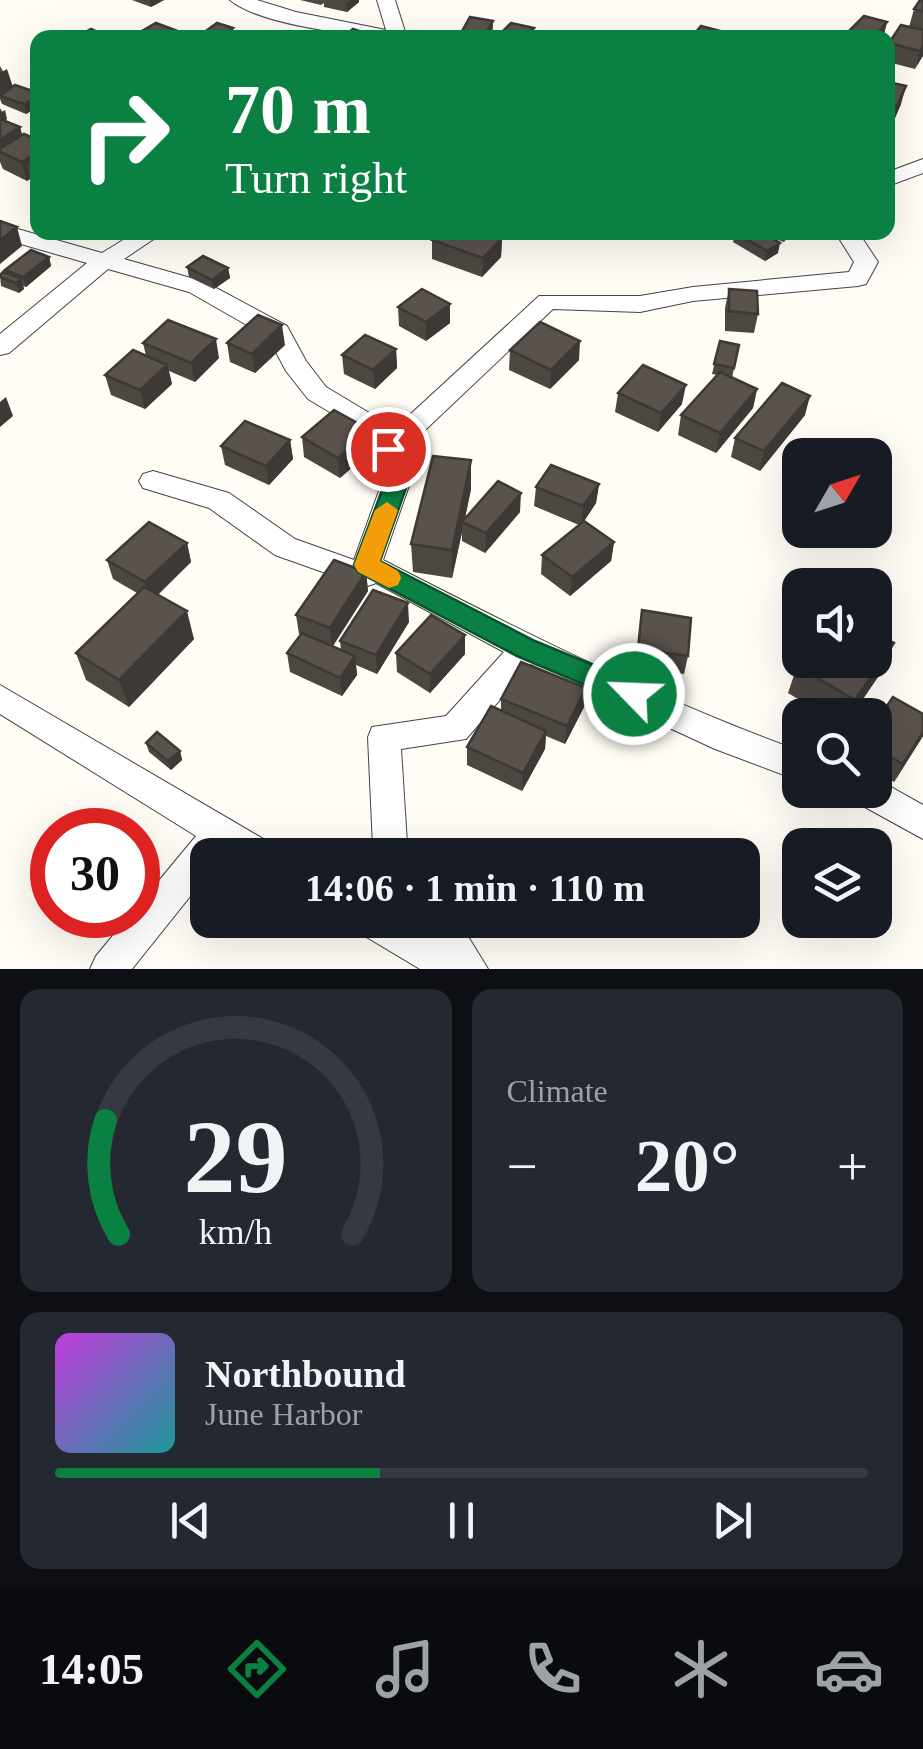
<!DOCTYPE html>
<html lang="en">
<head>
<meta charset="utf-8">
<style>
  :root { --surface:#171b24; --page:#242831; --text:#f1f3f6; --muted:#9ea1a6; --line:#363941; --accent:#0b8043 }
  body { margin:0; font-family:"Times New Roman",serif; background:var(--page); color:var(--text); height:100vh; display:flex; flex-direction:column; font-size:38px; white-space:nowrap }
  * { box-sizing:border-box; margin:0 }
  p { font-size:32px; color:var(--muted) }
  .icon { flex:none; width:55px; height:55px; fill:none; stroke:currentColor; stroke-width:2; stroke-linecap:round; stroke-linejoin:round }
  .map { position:relative; height:969px; overflow:hidden }
  .sheet { display:flex; flex-direction:column; gap:20px; padding:20px; background:#0d0f14; flex:1 }
  .sheet>* { flex:none }
  .top-card { position:absolute; left:30px; top:30px; width:865px; height:210px; border-radius:20px; box-shadow:0 10px 40px #0002; background:#0b8043; color:#fff; overflow:hidden }
  .needle { width:65px; rotate:51deg }
  .buttons { position:absolute; left:782px; top:438px; display:grid; gap:20px }
  .buttons a { display:grid; place-items:center; width:110px; height:110px; border-radius:20px; background:var(--surface); box-shadow:0 10px 40px #0002; font-size:50px }
  .speed { position:absolute; left:30px; top:808px; display:flex; gap:20px; font-size:50px; font-weight:700; text-align:center }
  .speed>* { display:grid; place-content:center; width:130px; height:130px; border-radius:50%; background:var(--surface); box-shadow:0 10px 40px #0002; line-height:1 }
  .speed .limit { border:15px solid #d22; background:#fff; color:#111 }
  .pin { position:absolute; display:grid; place-items:center; width:85px; height:85px; color:#fff; margin:-42px; border:5px solid #fff; border-radius:50%; box-shadow:0 2px 10px #0007 }
  .me { position:absolute; width:110px; margin:-55px; rotate:294deg; stroke-linejoin:round; filter:drop-shadow(0 0 8px #0008) }
  .turn { display:flex; align-items:center; gap:35px; height:210px; padding:0 30px; font-size:45px }
  .turn .icon { width:130px; height:130px; stroke-width:2.5 }
  .turn b { display:block; font-size:70px; line-height:85px }
  .big { font-size:75px; font-weight:800; line-height:1.1 }
  .sheet .card { flex:1; display:flex; flex-direction:column; justify-content:center; gap:15px; min-width:0; padding:0 35px; border-radius:20px; background:var(--page) }
  .sheet .dial { align-items:center; gap:0 }
  .dial svg { height:260px; overflow:visible; fill:none; stroke:var(--line); stroke-width:7; stroke-linecap:round; text-anchor:middle }
  .dial text { fill:var(--text); stroke:none }
  .song { display:flex; align-items:center; gap:30px }
  .cover { width:120px; height:120px; border-radius:15px; background:linear-gradient(135deg,hsl(290 70% 55%),hsl(180 70% 35%)) }
  .played { height:10px; border-radius:5px; background:linear-gradient(90deg,var(--accent) 40%,var(--line) 40%) }
  .keys { display:flex; justify-content:space-around; direction:ltr }
  .heat { display:flex; justify-content:space-between; align-items:center; font-size:55px; direction:ltr }
  .sheet .tiles { flex:1; display:grid; gap:20px; grid-template-columns:1fr 1fr }
  .card:last-child { grid-column:span 2 }
  .trip { position:absolute; left:190px; top:838px; width:570px; height:100px; border-radius:20px; background:var(--surface); box-shadow:0 10px 40px #0002; font-weight:800; line-height:100px; text-align:center }
  .menu { display:flex; height:160px; justify-content:space-around; align-items:center; background:#090b0e; color:var(--muted) }
  .menu .icon { width:70px; height:70px }
  .menu .on { color:var(--accent) }
  .menu b { font-size:45px; color:var(--text) }
  .map>svg:first-child { display:block }
  .lines { fill:none; stroke-linecap:round; stroke-linejoin:round }
  .minor-casing { stroke:#444; stroke-width:2 }
  .minor { fill:#fff; fill-rule:evenodd }
  .wall { fill:#4d4742 }
  .shaded-wall { fill:#3f3936 }
  .building { fill:#5a524d; stroke:#3f3936; stroke-width:2.5 }
  .route { fill:#0b8043; stroke:#07532c; stroke-width:2.5 }
  .slow { fill:#f59e0b }
</style>
</head>
<body>
<div class="map">
<svg width="923" height="969" viewBox="0 0 923 969">
  <rect width="100%" height="100%" fill="#fffdf5"/>
  <g class="lines">
    <g class="minor-casing">
      <path id="minor" d="M230,0h27l39,12 90,18 -9,-30h18l12,38c-41,0 -146,-12 -177,-38z
        M923,159v14l-35,13v-14z
        M0,224l102,29 34,-21h28l-40,27 81,23 82,44 19,35 20,26 50,30 14,16 149,-137h101l53,-9 156,-15 5,-10 -19,-30h23l20,30 -12,22 -8,2 -165,15 -53,11 -87,-3 -150,142 9,26 -29,83c136,70 273,139 417,191v30l-85,-32 -184,-85 -65,75 -65,10 6,94 5,12h-36l-3,-8 -5,-110 4,-10 74,-11 58,-64 -128,-69 -11,4 -90,-32 -66,-47 -66,-20 -4,-7 4,-7 10,-3 76,22 66,46 59,21 30,-83 -7,-25 -19,-23 -50,-30 -22,-28 -18,-34 -79,-45 -81,-23 -99,84 -9,2v-21l87,-71 -87,-25z
        M0,685l272,159 5,11h-69v19l-76,95h-42l6,-13 34,-41h8v-9l58,-70 -196,-122z
        M875,778l48,27v34l-69,-38 -5,-11h26z
        M353,920h52l18,10 -4,-10h39l30,49h-68l-62,-37z"/>
    </g>
    <use href="#minor" class="minor"/>
  </g>
  <path class="wall" d="M132,0h32l-13,7z
    M300,0h59v2l-12,10 -23,-5v-4l-3,2z
    M923,0v30l-14,-3 5,-18z
    M493,21l-1,17h-31v-5z
    M887,22l-4,16h-36l1,-6z
    M889,43l34,3 -8,23 -27,-7z
    M0,66l12,21 26,6v14l-12,7 -24,-10 -2,-5z
    M888,82l13,22 -9,21 -4,-1z
    M0,108l7,11 -3,2 16,6 2,8 16,5v45l-7,-3 -1,-3 -3,2 -24,-12 -3,-7z
    M735,232h57l-8,10 -14,-5 8,16 -13,8 -32,-19z
    M502,238l-1,19 -19,20 -50,-18v-19z
    M49,257l2,9 -25,21 -3,-1 1,3 -5,4 -18,-7 -1,-11 6,-2 -1,-3z
    M187,267l41,1 2,10 -16,11 -25,-12z
    M729,289l29,25 -4,19 -29,-2v-23z
    M450,304v19l-24,18 -27,-15 -1,-19z
    M720,341l19,4 -7,33 25,11 -4,19 -37,45 -38,-18 3,-20 36,-40 -5,-1z
    M143,343l76,15 -24,24 -26,-11 3,13 -27,25 -34,-14 -6,-20 41,-19z
    M227,343l58,2 -30,28 -25,-11z
    M396,349l1,19 -22,21 -31,-15 -2,-19z
    M510,350l69,10 -29,29 -41,-19z
    M618,393l64,11 -24,28 -43,-20z
    M805,415l-45,56 -29,-14 4,-19z
    M370,430l2,20 -32,28 -36,-21 -2,-20z
    M290,440l3,19 -24,26 -44,-20 -4,-19z
    M471,460v29l-6,29 55,-6 -35,41 -23,-12v-9l-10,46 -39,-6 -2,-28z
    M599,484l-3,19 -12,18 30,21 -3,19 -41,35 -29,-22 1,-19 37,-30 -45,-19 2,-19z
    M187,543l4,19 -33,33 36,44 -65,68 -43,-27 -10,-27 61,-60 -24,-14 -6,-19z
    M366,572l2,19 -35,55 8,4 -1,-9 69,-19 -32,52 -21,-9 1,10 -15,21 -52,-24 -3,-19 14,-18 -2,-1 -3,-19z
    M642,610l46,46 -4,18 -49,-7z
    M465,635v19l-35,39 -33,-21 -1,-19z
    M797,666l85,5 -30,44h-27l-37,-22z
    M501,699l83,8 -19,37 -19,-8 -1,13 -23,42 -55,-26v-18l34,-37z
    M875,724l48,12 -29,46 -19,-12z
    M146,743l34,8 2,9 -11,10 -22,-18z"/>
  <path class="shaded-wall" d="M150,0h14l-13,7z
    M350,0h9v2l-12,10 -1,-9z
    M493,21l-1,17h-8v-2z
    M887,22l-4,16h-10z
    M233,28l1,10h-14z
    M175,30l1,8h-14z
    M923,46v10l-8,13 5,-18z
    M7,69l6,18 -13,8v-22z
    M906,86l-5,18 -9,21 5,-19z
    M38,96v11l-12,7 -2,-10z
    M5,110l2,9 -7,5v-11z
    M20,127l5,19 -25,6v-12z
    M38,152v17l-12,-6 4,16 -3,2 -5,-19z
    M17,227l5,19 -22,18v-24z
    M502,238l-1,19 -19,20 1,-19z
    M780,243l-2,10 -13,8 2,-10z
    M49,257l2,9 -25,21 -3,-10z
    M228,268l2,10 -16,11 -2,-9z
    M21,279l3,10 -5,4 -3,-10z
    M450,304v19l-24,18v-19z
    M282,325l3,20 -30,28 -3,-19z
    M216,339l3,19 -24,24 -4,-19z
    M580,341l-1,19 -29,29 1,-19z
    M396,349l1,19 -22,21 -2,-19z
    M167,365l5,19 -27,25 -5,-19z
    M686,385l-4,19 -24,28 3,-19z
    M757,389l-4,19 -37,45 4,-20z
    M810,396l-5,19 -45,56 4,-20z
    M6,397l7,19 -13,11v-25z
    M370,430l2,20 -32,28 -2,-20z
    M290,440l3,19 -24,26 -3,-19z
    M471,460v29l-7,34 -2,-1v10l-10,46v-28z
    M599,484l-3,19 -15,23 2,-20z
    M521,493l-1,19 -35,41 1,-20z
    M614,542l-3,19 -41,35 2,-19z
    M187,543l4,19 -41,39 -5,-19z
    M366,572l2,19 -36,56 -2,-19z
    M408,603l1,19 -32,52 -1,-19z
    M187,611l7,28 -65,68 -10,-27z
    M465,635v19l-35,39v-19z
    M894,643l-12,28 -30,44h-3l6,-15z
    M355,656l2,19 -15,21 -2,-18z
    M586,688l-2,19 -19,37 2,-18z
    M546,731l-1,18 -23,42 1,-18z
    M923,732v4l-29,46 9,-18z
    M180,751l2,9 -11,10 -3,-9z"/>
  <path class="building" d="M920,0h3v11l-9,-2z
    M864,16l23,6 -14,16h-7l-18,-6z
    M470,17l23,4 -9,15 -23,-3z
    M156,23l19,7 -13,8h-32z
    M217,23l16,5 -13,10h-15l-6,-2z
    M511,23l23,5 -9,10h-29z
    M901,25l22,5v16l-3,5 -31,-8z
    M701,26l27,7 -3,5h-34z
    M91,29l20,9h-36z
    M353,29l19,6 -4,3h-26z
    M888,82l18,4 -9,20 -9,-2z
    M15,85l23,8v3l-14,8 -24,-8z
    M0,119l20,8 -20,13z
    M24,134l14,6v12l-16,10 -22,-10v-3z
    M38,156v13l-12,-6z
    M0,221l17,6 -17,13z
    M439,232h48l15,6 -19,20 -51,-18z
    M735,232h27l18,11 -13,8z
    M31,250l18,7 -26,20 -18,-7z
    M203,256l25,12 -16,12 -25,-13z
    M3,272l18,7 -5,4 -16,-6v-2z
    M422,289l28,15 -24,18 -28,-15z
    M729,289l28,2 1,23 -29,-3z
    M258,315l24,10 -30,29 -25,-11z
    M168,320l48,19 -25,24 -48,-20z
    M540,322l40,19 -29,29 -41,-20z
    M365,335l31,14 -23,21 -31,-15z
    M720,341l19,4 -5,23 -20,-4z
    M133,350l34,15 -27,25 -35,-15z
    M643,365l43,20 -25,28 -43,-20z
    M720,372l37,17 -37,44 -39,-18z
    M782,383l28,13 -46,55 -29,-13z
    M334,410l36,20 -32,28 -36,-21z
    M245,421l45,19 -24,26 -45,-20z
    M433,456l38,4 -19,90 -41,-6z
    M551,465l48,19 -16,22 -47,-19z
    M498,481l23,12 -35,40 -24,-11z
    M584,521l30,21 -42,35 -30,-22z
    M149,522l38,21 -42,39 -38,-22z
    M334,560l32,12 -36,56 -34,-13z
    M144,587l43,24 -68,69 -43,-27z
    M373,590l35,13 -32,52 -36,-14z
    M642,610l49,8 -3,38 -50,-7z
    M431,615l34,20 -35,39 -34,-21z
    M302,633l53,23 -15,22 -53,-25z
    M875,633l19,10 -39,57 -58,-34 4,-6h74z
    M521,662l65,26 -19,38 -66,-27z
    M893,697l30,17v18l-20,32 -28,-16v-24z
    M491,706l55,25 -23,42 -56,-26z
    M157,732l23,19 -12,10 -22,-18z"/>
  <path class="route" d="M388,441l8,2 14,34 -30,84 155,80 109,45 4,8 -4,8 -10,3 -9,-3 -108,-46 -159,-84 -4,-7 33,-88 -10,-28z"/>
  <path class="slow" d="M387,502l11,8 -18,51 18,10 3,7 -3,7 -9,3 -31,-16 -4,-7 21,-55z"/>
</svg>
<div class="buttons">
<a><svg class="needle" viewBox="-14 -14 28 28"><path d="M0-13l5 13h-10z" fill="#e53935"/><path d="M0 13l5-13h-10z" fill="#9ea1a6"/></svg></a>
<a><svg class="icon" aria-label="sound" viewBox="0 0 24 24"><path d="M4 9h4l5-4v14l-5-4H4zM17 9q2 3 0 6"/></svg></a>
<a><svg class="icon" aria-label="search" viewBox="0 0 24 24"><circle cx="10" cy="10" r="6"/><path d="M15 15l6 6"/></svg></a>
<a><svg class="icon" aria-label="layers" viewBox="0 0 24 24"><path d="M12 4l9 5-9 5-9-5zM3 14l9 5 9-5"/></svg></a>
</div>
<div class="speed"><div class="limit">30</div></div>
<div class="pin" style="left:388px;top:449px;background:#d93025"><svg class="icon" aria-label="arrive" viewBox="0 0 24 24"><path d="M6 21V4h12l-3 4 3 4H6"/></svg></div>
<svg class="me" style="left:634px;top:694px" viewBox="-20 -20 40 40"><circle r="17" fill="#0b8043" stroke="#fff" stroke-width="3"/><path d="M0-11L8 9 0 5-8 9z" fill="#fff"/></svg>
<div class="trip">14:06 · 1 min · 110 m</div>
<div class="top-card">
<div class="turn"><svg class="icon" aria-label="right" viewBox="0 0 24 24"><path d="M7 20v-9h11M14 6l5 5-5 5"/></svg><div><b>70 m</b>Turn right</div></div>
</div>
</div>
<section class="sheet">
<div class="tiles">
<div class="card dial"><svg viewBox="0 0 100 80">
<path d="M14 69A42 42 0 1 1 86 69"/>
<path d="M14 69A42 42 0 0 1 10 34" stroke="#0b8043"/>
<text x="50" y="56" font-size="32" font-weight="700">29</text>
<text x="50" y="72" font-size="11">km/h</text>
</svg></div>
<div class="card"><p>Climate</p>
<div class="heat"><a>−</a><b class="big">20°</b><a>+</a></div>
</div>
<div class="card">
<div class="song"><i class="cover"></i><div><b>Northbound</b><p>June Harbor</p></div></div>
<div class="played"></div>
<div class="keys"><svg class="icon" aria-label="previous" viewBox="0 0 24 24"><path d="M18 5L8 12l10 7zM5 5v14"/></svg><svg class="icon" aria-label="pause" viewBox="0 0 24 24"><path d="M8 5v14M16 5v14"/></svg><svg class="icon" aria-label="next" viewBox="0 0 24 24"><path d="M6 5l10 7-10 7zM19 5v14"/></svg></div>
</div>
</div>
</section>
<nav class="menu">
<b>14:05</b>
<svg class="icon on" aria-label="directions" viewBox="0 0 24 24"><path d="M12 3l9 9-9 9-9-9zM9 14v-3h6M13 9l2 2-2 2"/></svg>
<svg class="icon" aria-label="music" viewBox="0 0 24 24"><path d="M9 18V5l10-2v13"/><circle cx="6" cy="18" r="3"/><circle cx="16" cy="16" r="3"/></svg>
<svg class="icon" aria-label="phone" viewBox="0 0 24 24"><path d="M5 4h4l2 5-3 2q2 4 5 5l2-3 5 2v4C11 20 4 13 5 4z"/></svg>
<svg class="icon" aria-label="climate" viewBox="0 0 24 24"><path d="M12 3v18M4 7l16 10M4 17L20 7"/></svg>
<svg class="icon" aria-label="car" viewBox="0 0 24 24"><path d="M5 17H2v-5l4-1 3-4h7l3 4 3 1v5h-3M9 17h6M6 11h13"/><circle cx="7" cy="17" r="2"/><circle cx="17" cy="17" r="2"/></svg>
</nav>
</body>
</html>
